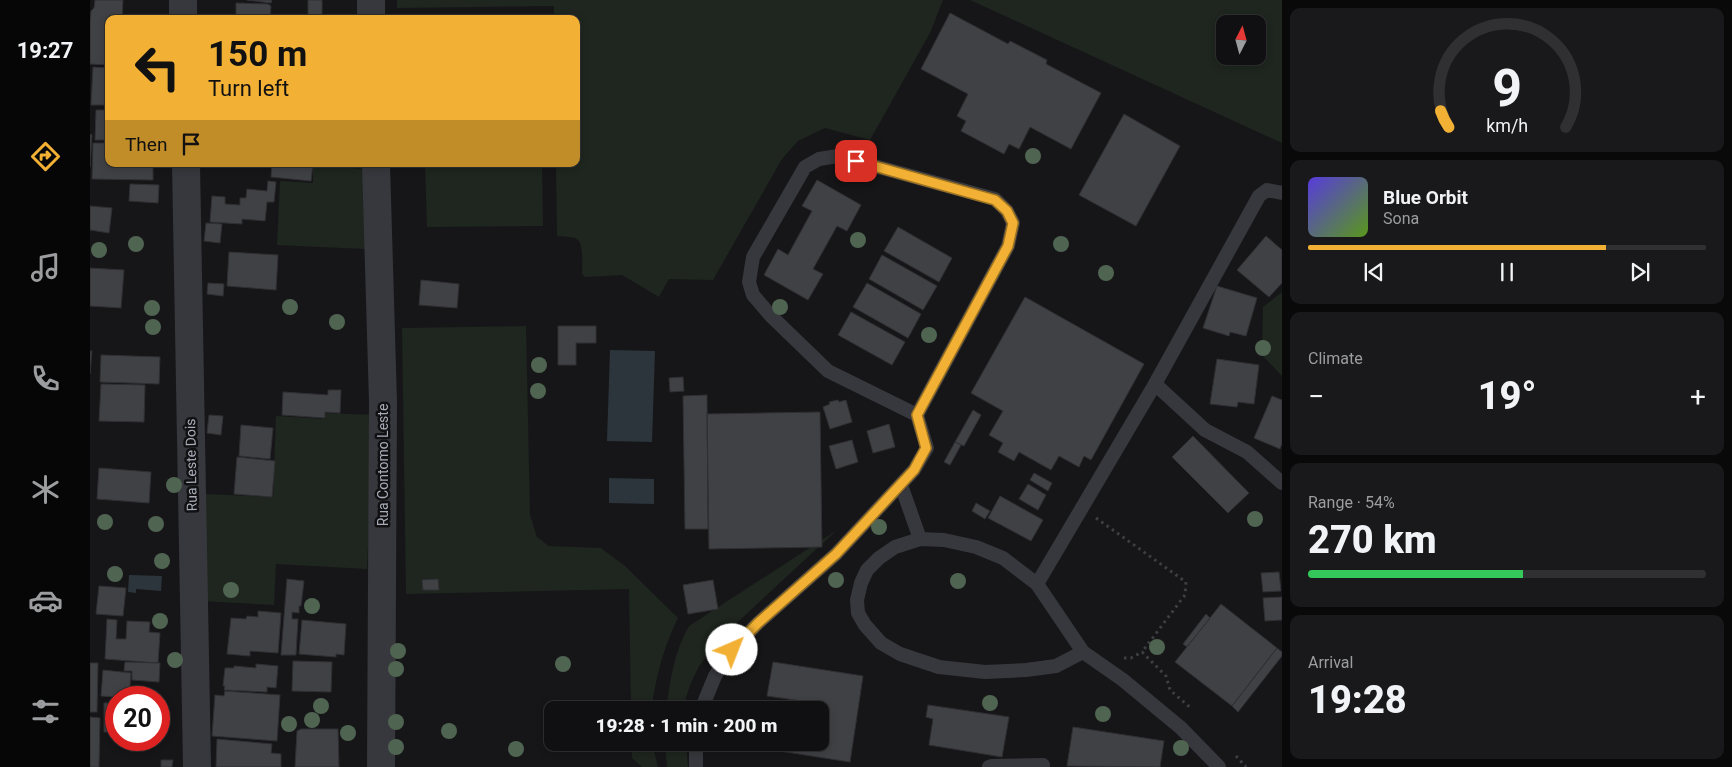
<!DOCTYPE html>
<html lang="en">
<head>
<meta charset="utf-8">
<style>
  :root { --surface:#101012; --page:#19191b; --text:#f1f3f6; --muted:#9c9d9f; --line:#303032; --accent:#f2b134 }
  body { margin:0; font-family:Roboto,sans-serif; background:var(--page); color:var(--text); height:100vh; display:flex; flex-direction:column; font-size:19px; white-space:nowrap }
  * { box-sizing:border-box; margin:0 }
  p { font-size:16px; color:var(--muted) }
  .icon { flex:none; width:28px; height:28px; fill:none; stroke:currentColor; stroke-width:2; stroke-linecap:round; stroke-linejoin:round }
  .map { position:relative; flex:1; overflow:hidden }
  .panel { display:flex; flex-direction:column; gap:8px; padding:8px; background:#09090a; width:450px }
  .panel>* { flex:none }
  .banner { position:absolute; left:15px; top:15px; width:475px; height:152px; border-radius:10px; box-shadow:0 2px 8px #0003,0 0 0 1px var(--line); background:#f2b134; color:#111; overflow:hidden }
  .needle { width:32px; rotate:6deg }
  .buttons { position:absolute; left:1126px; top:15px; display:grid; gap:10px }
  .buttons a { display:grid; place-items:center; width:50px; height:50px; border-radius:10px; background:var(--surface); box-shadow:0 2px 8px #0003,0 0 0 1px var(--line); font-size:25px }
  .speed { position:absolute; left:15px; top:686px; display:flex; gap:10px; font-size:25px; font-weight:700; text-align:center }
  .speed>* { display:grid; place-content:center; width:65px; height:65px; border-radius:50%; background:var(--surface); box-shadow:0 2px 8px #0003,0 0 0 1px var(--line); line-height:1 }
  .speed .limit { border:8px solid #d22; background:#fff; color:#111 }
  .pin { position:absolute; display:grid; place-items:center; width:42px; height:42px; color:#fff; margin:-21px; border-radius:10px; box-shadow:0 2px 8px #0006 }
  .me { position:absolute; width:55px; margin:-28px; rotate:44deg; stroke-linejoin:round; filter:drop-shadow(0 0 4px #0008) }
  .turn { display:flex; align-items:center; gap:18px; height:105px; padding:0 20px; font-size:22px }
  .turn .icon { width:65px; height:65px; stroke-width:2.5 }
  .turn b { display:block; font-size:35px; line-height:42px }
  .then { display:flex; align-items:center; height:48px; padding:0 20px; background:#0003; gap:10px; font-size:19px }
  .big { font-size:38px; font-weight:800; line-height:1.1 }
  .panel .tile { flex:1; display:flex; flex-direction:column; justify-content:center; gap:8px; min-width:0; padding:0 18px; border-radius:10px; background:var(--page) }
  .panel .dial { align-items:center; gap:0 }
  .dial svg { height:130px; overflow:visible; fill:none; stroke:var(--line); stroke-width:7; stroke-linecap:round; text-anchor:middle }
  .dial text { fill:var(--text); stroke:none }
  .song { display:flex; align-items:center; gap:15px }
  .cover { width:60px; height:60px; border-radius:8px; background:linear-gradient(135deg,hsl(250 70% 55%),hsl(90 70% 35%)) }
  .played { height:5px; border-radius:2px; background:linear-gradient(90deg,var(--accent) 75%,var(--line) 75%) }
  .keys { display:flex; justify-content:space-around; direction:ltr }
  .heat { display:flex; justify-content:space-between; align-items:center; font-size:28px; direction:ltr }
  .charge { height:8px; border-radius:4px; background:linear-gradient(90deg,#34c759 54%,var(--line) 0) }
  .trip { position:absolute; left:454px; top:701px; width:285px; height:50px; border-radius:10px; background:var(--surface); box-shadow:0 2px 8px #0003,0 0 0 1px var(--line); font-weight:800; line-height:50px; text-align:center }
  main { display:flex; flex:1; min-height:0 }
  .tabs { display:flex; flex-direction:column; width:90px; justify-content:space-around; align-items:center; background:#060607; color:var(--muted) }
  .tabs .icon { width:35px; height:35px }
  .tabs .active { color:var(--accent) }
  .tabs b { font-size:22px; color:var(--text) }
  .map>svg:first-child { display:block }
  .green { fill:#1e261f; fill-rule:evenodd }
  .water { fill:#2c353c }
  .building { fill:#404145; stroke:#303034 }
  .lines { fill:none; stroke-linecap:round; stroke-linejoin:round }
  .path { stroke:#3d3f44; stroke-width:3; stroke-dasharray:2.5 4; stroke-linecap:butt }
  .lane { stroke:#37383d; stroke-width:14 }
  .street { stroke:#37383d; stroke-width:28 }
  .tree { fill:#506452 }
  .route-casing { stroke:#9d7322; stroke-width:12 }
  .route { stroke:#f2b134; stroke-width:9 }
  .labels { text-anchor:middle; stroke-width:5; stroke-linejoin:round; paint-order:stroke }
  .street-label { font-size:14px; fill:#a8adb8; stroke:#111113 }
</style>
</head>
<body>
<main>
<nav class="tabs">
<b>19:27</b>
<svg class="icon active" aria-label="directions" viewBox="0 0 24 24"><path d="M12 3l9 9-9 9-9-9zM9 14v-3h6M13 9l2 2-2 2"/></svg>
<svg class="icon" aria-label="music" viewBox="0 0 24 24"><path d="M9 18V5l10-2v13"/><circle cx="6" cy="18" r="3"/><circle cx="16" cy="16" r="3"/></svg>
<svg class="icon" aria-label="phone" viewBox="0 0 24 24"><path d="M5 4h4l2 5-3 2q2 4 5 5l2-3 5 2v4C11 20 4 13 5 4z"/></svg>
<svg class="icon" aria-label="climate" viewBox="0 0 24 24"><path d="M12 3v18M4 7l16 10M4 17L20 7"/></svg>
<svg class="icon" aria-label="car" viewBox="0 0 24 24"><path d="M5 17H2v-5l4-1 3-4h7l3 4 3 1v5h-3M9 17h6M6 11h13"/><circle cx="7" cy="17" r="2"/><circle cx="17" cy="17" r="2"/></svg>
<svg class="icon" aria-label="filters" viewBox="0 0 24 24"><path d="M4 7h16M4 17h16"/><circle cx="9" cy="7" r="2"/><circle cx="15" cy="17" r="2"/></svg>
</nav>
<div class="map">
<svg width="1192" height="767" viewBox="0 0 1192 767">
  <rect width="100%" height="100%" fill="#161618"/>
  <path class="green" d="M307,0h546l-13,33 -60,107 -45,-12 -27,13 -16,18 -69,121 -44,-1 -10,18 -37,-22 -37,2 -3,-3c0,-8 2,-31 -5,-35 -6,-3 -14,-2 -20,-3l-1,-72h20v-145h-22v-13l-157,2z
    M880,0h312v143zM1135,24h33v32h-33z
    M335,164h117l1,62 -116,1z
    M223,166l55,3 -3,80 -88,-4 3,-64 33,2z
    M1192,292v84l-20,-21 1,-48z
    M436,326l4,189 7,22 12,9 52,2 24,18 53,52c-16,33 -21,57 -27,92h-20l-2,-121 -223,5 -4,-266z
    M236,413l48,2 -7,154 -91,-5 -2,41 -73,-4 5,-107 67,3 3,-81 49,3z
    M747,530l-110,102 -28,34 -9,19 -5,16 1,9h-20c4,-29 8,-58 23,-84z
    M542,743h20l6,24h-16l-10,-9z
    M575,743h21l2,24h-21z"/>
  <path class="water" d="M520,350l45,1 -3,91 -45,-1z
    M519,478l45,1v25l-45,-1z
    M39,575l33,1 -1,15 -25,-2v4l-8,-1z"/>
  <path class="building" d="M5,0h28l-1,19h-13v46l-19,-1v-42l1,-11 3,-3z
    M157,0h25l-1,3z
    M218,0h14v19h-14z
    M146,3l32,1 3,2 -1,13h-34z
    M860,13l58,31 2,-3 37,19 -1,4 55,29 -30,56 -41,-22 -11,22 -10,-5 -5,10 -43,-23 5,-10 -9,-5 11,-22 -47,-25z
    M3,67l16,1v37h-18z
    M6,110h13v30h-14z
    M1034,114l56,32 -44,80 -57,-31z
    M0,134l2,1 -2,32z
    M3,143h16v21h44v16l-61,-1z
    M182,164h41l-2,17 -40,-4z
    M727,180l44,25 -14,26 -10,-5 -24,43 10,5 -15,26 -44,-25 14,-26 10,6 24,-44 -10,-5z
    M178,181l8,1 -2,20h-7l-2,19 -23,-2v5l-32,-2 2,-26 13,1v7l15,1v-7h6l1,-9 20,2z
    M40,184l29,1 -1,18 -29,-2z
    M0,206l22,2 -3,25 -19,-3z
    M116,223l16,1 -2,19 -16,-2z
    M808,227l54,31 -13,24 -55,-31z
    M1176,236l16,14v33l-13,14 -32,-27z
    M139,252l49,3 -2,35 -49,-4z
    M792,255l55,31 -14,24 -54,-31z
    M0,268l34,2 -3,38 -31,-2z
    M331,280l38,4 -2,24 -38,-3z
    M118,283l16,1 -1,12 -16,-2z
    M777,283l54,31 -13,24 -55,-31z
    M1127,286l40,12 -11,38 -16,-4 -1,4 -26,-8z
    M935,297l119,67 -53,96 -7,-4 -5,11 -20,-11 -8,14 -32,-18 -5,9 -16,-9 5,-9 -14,-8 14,-24 -32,-18z
    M761,312l54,30 -13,23 -54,-30z
    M468,326h38v17h-20v22h-18z
    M0,351h2l-2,23z
    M11,355l59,2 -1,27 -59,-2z
    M1127,359l42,6 -5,39 -16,-2 -1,5 -27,-3z
    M593,377l1,14 -14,1 -1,-14z
    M11,384l44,1 -1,37 -45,-1z
    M238,390h13l-1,23 -15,-1v6l-43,-3 1,-23 45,3z
    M617,395l1,134h-23l-2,-133z
    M1182,396l10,4v44l-2,5 -26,-11z
    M748,400l1,2 7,-2 6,22 -22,7 -7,-22 7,-3 -1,-2z
    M883,410l8,5 -17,31 -9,-4z
    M730,412l2,135 -113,2 -2,-135z
    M119,415l14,1 -2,19 -14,-2z
    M799,424l6,23 -22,6 -6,-22z
    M151,425l32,3 -3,31 -31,-3z
    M1103,436l56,57 -21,20 -56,-56z
    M762,440l6,22 -22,7 -7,-23z
    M865,442l6,3 -11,20 -6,-3z
    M147,457l38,4 -3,36 -38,-3z
    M9,468l52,4 -2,31 -52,-4z
    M944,473l18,10 -4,8 -18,-11z
    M938,484l18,11 -8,15 -19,-11z
    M910,496l43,24 -12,21 -43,-23z
    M886,503l14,8 -5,8 -13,-8z
    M1189,572l2,19 -18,1 -2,-19z
    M197,579l17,2 -3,25h-2v7l-7,-1v7h6l-2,36h-15z
    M348,579l1,11h-16l-1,-10z
    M623,580l5,29 -30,5 -5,-29z
    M9,586l27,2 -3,28 -27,-2z
    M1192,597v23l-17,1 -2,-23z
    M1131,604l56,44 -45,58 -57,-44z
    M168,611l23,2 -3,40 -28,-2v5l-23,-2 4,-36 15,1 1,-3 11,1z
    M1116,614l4,4 -23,29 -4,-3z
    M17,619l10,1 -1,19h10l1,-18 23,1 -1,10 11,1 -2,30 -53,-4z
    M212,620l44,4 -2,31 -8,-1v3l-37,-3z
    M1187,648l5,4v4l-44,56 -6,-6z
    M203,661l39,1 -1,30 -39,-1z
    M35,662l35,1 -1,19 -27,-2v-9h-8z
    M683,662l90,14 -13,86 -90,-14 1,-6h59v-20l3,-18 -56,-8z
    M0,663h8l-1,49h-7z
    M166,664l22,2 -2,22 -9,-1v5l-43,-2 1,-4h-2l2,-18h9v-2l22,2z
    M13,670l28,3 -2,25 -28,-2z
    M135,691l55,4 -3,46 -65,-5 3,-41 9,1z
    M14,703h12v29h-12z
    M838,705l81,12 -7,40 -73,-12 4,-26 -7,-2z
    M0,717l10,1 -1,49h-9z
    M983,727l91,14 -4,26 -93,-1z
    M211,729h37l1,38h-44l2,-36z
    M127,739l55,5 -1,9 10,1v13h-65z
    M71,760h12l-1,7h-11z"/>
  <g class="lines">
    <path class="path" d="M1006,518l90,64 -1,13 -43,57
      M1034,658h7l11,-6 24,24 4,14 22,19
      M1146,756l10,11"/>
    <path class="lane" d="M1065,384l50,46 42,22 35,31
      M811,485l19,54
      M947,584l118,-200 104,-188 8,-6 15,3
      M993,652l-27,14 -30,4 -41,2 -46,-5 -39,-13 -19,-11 -16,-18 -7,-12 -1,-13 4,-17 6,-13 12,-12 16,-11 25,-8 24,1 32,7 27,11 34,26 46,68 40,28 58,48 38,39
      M611,710l14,-34 17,-26 26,-27 78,-69 78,-84 13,-22 -10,-33 91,-169 5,-23 -6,-12 -12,-12 -157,-43 -19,3 -14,8 -52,90 -4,25 4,13 18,21 57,55 89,44
      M606,767v-25
      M899,767l3,-1 51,-1"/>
    <path class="street" d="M93,0v19
      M281,0v19
      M96,164l11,603
      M286,164l7,238 -2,365"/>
  </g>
  <g class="tree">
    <circle cx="943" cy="156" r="8"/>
    <circle cx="768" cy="240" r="8"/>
    <circle cx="46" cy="244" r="8"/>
    <circle cx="971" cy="244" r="8"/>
    <circle cx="9" cy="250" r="8"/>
    <circle cx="1016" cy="273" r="8"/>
    <circle cx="200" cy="307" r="8"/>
    <circle cx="690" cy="307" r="8"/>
    <circle cx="62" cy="308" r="8"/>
    <circle cx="247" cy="322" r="8"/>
    <circle cx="63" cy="327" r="8"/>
    <circle cx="839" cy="335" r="8"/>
    <circle cx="1173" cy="348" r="8"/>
    <circle cx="449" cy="365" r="8"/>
    <circle cx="448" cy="391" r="8"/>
    <circle cx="84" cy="485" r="8"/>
    <circle cx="1165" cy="519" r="8"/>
    <circle cx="15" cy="522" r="8"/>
    <circle cx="66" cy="524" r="8"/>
    <circle cx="789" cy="527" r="8"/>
    <circle cx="72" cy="561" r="8"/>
    <circle cx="25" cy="574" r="8"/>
    <circle cx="746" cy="580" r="8"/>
    <circle cx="868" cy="581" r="8"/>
    <circle cx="141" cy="590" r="8"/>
    <circle cx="222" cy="606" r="8"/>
    <circle cx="70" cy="621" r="8"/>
    <circle cx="1067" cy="647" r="8"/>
    <circle cx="308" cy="651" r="8"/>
    <circle cx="85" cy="660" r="8"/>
    <circle cx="473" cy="664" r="8"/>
    <circle cx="306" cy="669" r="8"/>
    <circle cx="900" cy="703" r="8"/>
    <circle cx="231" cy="706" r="8"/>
    <circle cx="1013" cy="714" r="8"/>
    <circle cx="222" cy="720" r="8"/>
    <circle cx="306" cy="722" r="8"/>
    <circle cx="199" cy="724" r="8"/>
    <circle cx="359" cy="731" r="8"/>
    <circle cx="258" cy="733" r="8"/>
    <circle cx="306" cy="747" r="8"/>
    <circle cx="1091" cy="748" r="8"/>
    <circle cx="426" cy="749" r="8"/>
  </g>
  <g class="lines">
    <g class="route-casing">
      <path id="route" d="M642,650l26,-27 78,-69 78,-84 12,-22 -9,-33 91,-169 5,-23 -6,-12 -12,-11 -139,-39"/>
    </g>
    <use href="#route" class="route"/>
  </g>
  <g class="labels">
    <g class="street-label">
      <text transform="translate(101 465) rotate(-91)" y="5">Rua Leste Dois</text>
      <text transform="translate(293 465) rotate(-90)" y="5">Rua Contomo Leste</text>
    </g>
  </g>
</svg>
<div class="buttons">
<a><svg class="needle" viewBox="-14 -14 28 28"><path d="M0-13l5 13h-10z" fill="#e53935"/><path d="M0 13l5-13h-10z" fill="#9c9d9f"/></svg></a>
</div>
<div class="speed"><div class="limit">20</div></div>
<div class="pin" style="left:766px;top:161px;background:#d93025"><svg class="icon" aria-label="arrive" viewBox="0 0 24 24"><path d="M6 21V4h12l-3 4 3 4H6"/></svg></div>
<svg class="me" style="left:642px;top:650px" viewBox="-20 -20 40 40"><circle r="19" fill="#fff"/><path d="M0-13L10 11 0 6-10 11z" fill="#f2b134"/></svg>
<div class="trip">19:28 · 1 min · 200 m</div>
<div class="banner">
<div class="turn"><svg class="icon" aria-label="left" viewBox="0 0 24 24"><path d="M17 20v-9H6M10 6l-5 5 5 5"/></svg><div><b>150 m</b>Turn left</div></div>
<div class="then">Then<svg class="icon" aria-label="arrive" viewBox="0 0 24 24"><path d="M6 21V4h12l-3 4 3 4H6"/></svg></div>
</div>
</div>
<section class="panel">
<div class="tile dial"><svg viewBox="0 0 100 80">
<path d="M14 69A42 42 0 1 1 86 69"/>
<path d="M14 69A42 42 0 0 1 9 59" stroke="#f2b134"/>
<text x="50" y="56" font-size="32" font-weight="700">9</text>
<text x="50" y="72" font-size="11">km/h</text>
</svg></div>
<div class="tile">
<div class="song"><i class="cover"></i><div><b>Blue Orbit</b><p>Sona</p></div></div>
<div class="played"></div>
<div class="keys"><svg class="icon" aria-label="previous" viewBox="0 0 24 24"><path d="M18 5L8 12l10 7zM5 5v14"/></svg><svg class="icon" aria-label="pause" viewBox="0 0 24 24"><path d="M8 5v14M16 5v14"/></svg><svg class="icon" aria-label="next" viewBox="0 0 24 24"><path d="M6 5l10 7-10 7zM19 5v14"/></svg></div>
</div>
<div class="tile"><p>Climate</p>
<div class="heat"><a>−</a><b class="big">19°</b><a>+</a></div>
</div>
<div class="tile"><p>Range · 54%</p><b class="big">270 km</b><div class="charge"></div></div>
<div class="tile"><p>Arrival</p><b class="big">19:28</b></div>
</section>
</main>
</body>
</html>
